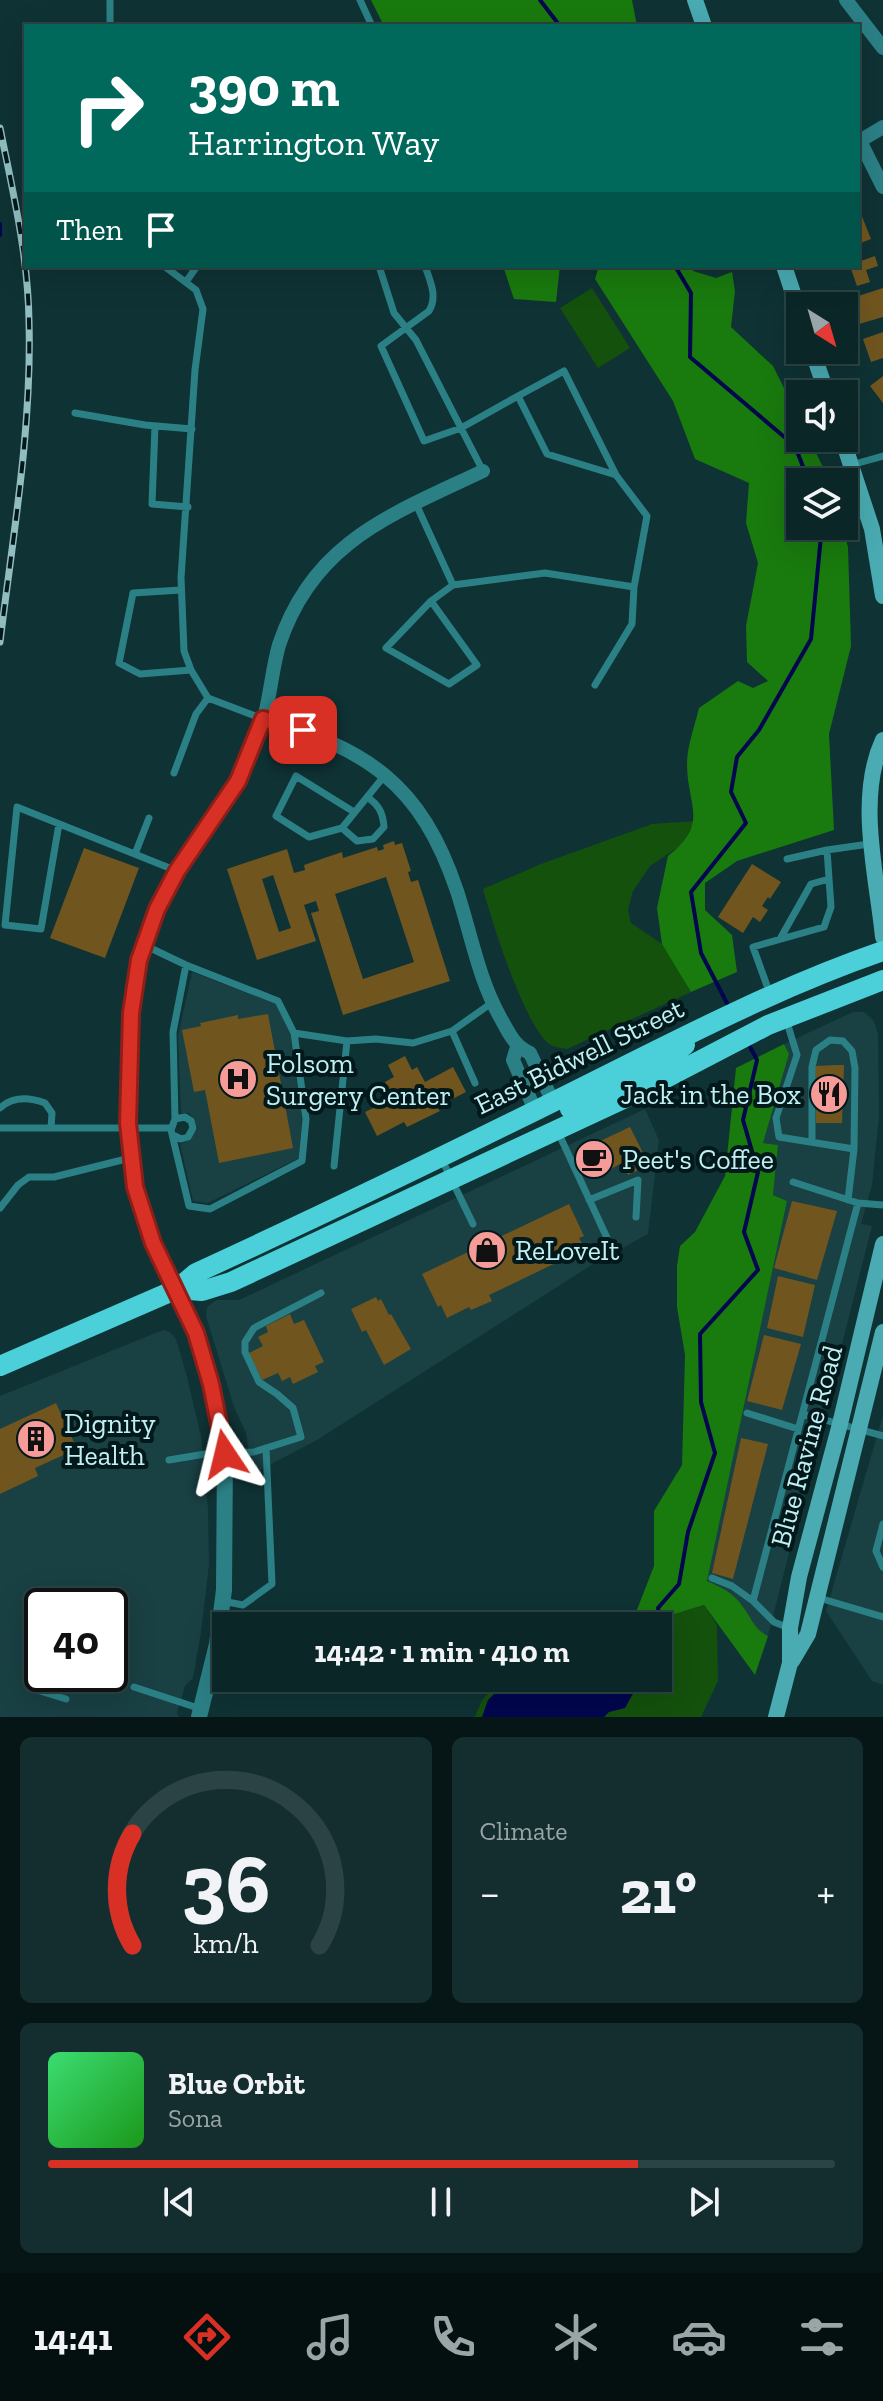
<!DOCTYPE html>
<html lang="en">
<head>
<meta charset="utf-8">
<style>
  :root { --surface:#0b2627; --page:#142e2f; --text:#f1f3f6; --muted:#9aa5a7; --line:#2b4344; --accent:#d93025 }
  body { margin:0; font-family:"Zilla Slab",serif; background:var(--page); color:var(--text); height:100vh; display:flex; flex-direction:column; font-size:30px; white-space:nowrap }
  * { box-sizing:border-box; margin:0 }
  p { font-size:26px; color:var(--muted) }
  .icon { flex:none; width:44px; height:44px; fill:none; stroke:currentColor; stroke-width:2; stroke-linecap:round; stroke-linejoin:round }
  .map { position:relative; height:1717px; overflow:hidden }
  .sheet { display:flex; flex-direction:column; gap:20px; padding:20px; background:#061515; flex:1 }
  .sheet>* { flex:none }
  .top-card { position:absolute; left:24px; top:24px; width:836px; height:244px; border-radius:0px; box-shadow:0 8px 32px #0002,0 0 0 2px var(--line); background:#00695c; color:#fff; overflow:hidden }
  .needle { width:52px; rotate:143deg }
  .buttons { position:absolute; left:786px; top:292px; display:grid; gap:16px }
  .buttons a { display:grid; place-items:center; width:72px; height:72px; border-radius:0px; background:var(--surface); box-shadow:0 8px 32px #0002,0 0 0 2px var(--line); font-size:40px }
  .speed { position:absolute; left:24px; top:1588px; display:flex; gap:16px; font-size:40px; font-weight:700; text-align:center }
  .speed>* { display:grid; place-content:center; width:104px; height:104px; border-radius:50%; background:var(--surface); box-shadow:0 8px 32px #0002,0 0 0 2px var(--line); line-height:1 }
  .speed .limit { border:4px solid #111; border-radius:12px; background:#fff; color:#111 }
  .pin { position:absolute; display:grid; place-items:center; width:68px; height:68px; color:#fff; margin:-34px; border-radius:16px; box-shadow:0 4px 12px #0006 }
  .me { position:absolute; width:88px; margin:-44px; rotate:350deg; stroke-linejoin:round; filter:drop-shadow(0 0 6px #0008) }
  .turn { display:flex; align-items:center; gap:28px; height:168px; padding:0 32px; font-size:36px }
  .turn .icon { width:104px; height:104px; stroke-width:2.5 }
  .turn b { display:block; font-size:56px; line-height:68px }
  .then { display:flex; align-items:center; height:76px; padding:0 32px; background:#0003; gap:16px; font-size:30px }
  .big { font-size:60px; font-weight:700; line-height:1.1 }
  .sheet .widget { flex:1; display:flex; flex-direction:column; justify-content:center; gap:12px; min-width:0; padding:0 28px; border-radius:12px; background:var(--page) }
  .sheet .dial { align-items:center; gap:0 }
  .dial svg { height:208px; overflow:visible; fill:none; stroke:var(--line); stroke-width:7; stroke-linecap:round; text-anchor:middle }
  .dial text { fill:var(--text); stroke:none }
  .song { display:flex; align-items:center; gap:24px }
  .cover { width:96px; height:96px; border-radius:12px; background:linear-gradient(135deg,hsl(140 70% 55%),hsl(120 70% 35%)) }
  .played { height:8px; border-radius:4px; background:linear-gradient(90deg,var(--accent) 75%,var(--line) 75%) }
  .keys { display:flex; justify-content:space-around; direction:ltr }
  .heat { display:flex; justify-content:space-between; align-items:center; font-size:44px; direction:ltr }
  .sheet .tiles { flex:1; display:grid; gap:20px; grid-template-columns:1fr 1fr }
  .widget:last-child { grid-column:span 2 }
  .trip { position:absolute; left:212px; top:1612px; width:460px; height:80px; border-radius:0px; background:var(--surface); box-shadow:0 8px 32px #0002,0 0 0 2px var(--line); font-weight:700; line-height:80px; text-align:center }
  .menu { display:flex; height:128px; justify-content:space-around; align-items:center; background:#040f10; color:var(--muted) }
  .menu .icon { width:56px; height:56px }
  .menu .selected { color:var(--accent) }
  .menu b { font-size:36px; color:var(--text) }
  .map>svg:first-child { display:block }
  .built { fill:#194043; fill-rule:evenodd }
  .green { fill:#14510d }
  .forest { fill:#197a0e }
  .water { fill:#00064f }
  .lines { fill:none; stroke-linecap:round; stroke-linejoin:round }
  .stream { stroke:#00064f; stroke-width:4 }
  .building { fill:#70551f; fill-rule:evenodd }
  .service { stroke:#2b8086; stroke-width:7 }
  .minor { stroke:#2b8086; stroke-width:14 }
  .tertiary { stroke:#2b8086; stroke-width:16 }
  .secondary { stroke:#4aabb2; stroke-width:16 }
  .primary { stroke:#4bcfd8; stroke-width:20 }
  .rail-casing { stroke:#91bdc0; stroke-width:7 }
  .rail { stroke:#02181a; stroke-width:4; stroke-dasharray:12; stroke-linecap:butt }
  .route-casing { stroke:#8d1f18; stroke-width:20 }
  .route { stroke:#d93025; stroke-width:14 }
  .labels { text-anchor:middle; stroke-width:8; stroke-linejoin:round; paint-order:stroke }
  .street-label { font-size:28px; fill:#c0f0f3; stroke:#02181a }
  .poi-label { font-size:28px; fill:#c0f0f3; stroke:#02181a; text-anchor:start }
</style>
</head>
<body>
<div class="map">
<svg width="883" height="1717" viewBox="0 0 883 1717">
  <rect width="100%" height="100%" fill="#0f3234"/>
  <path class="built" d="M192,972l84,32 14,27 12,87 -3,40 -91,45 -15,-2 -13,-57 9,-4 9,-12 -9,-15h-8l-3,-77z
    M853,1012h11l10,9 4,14 1,81 -7,69 -11,39 11,2 -104,410 -14,-8 -11,-21 -37,-26 81,-380 -14,-6 5,-50 -15,-2 26,-89 -5,-10z
    M645,1109l14,31 -11,94 -58,32 -273,174 -65,34 -6,-41 -12,-26 -28,-91 1,-9 9,-7h23z
    M163,1330l7,2 6,7 10,34 15,63 7,73 1,55 -8,69 -8,45 -8,8 -8,27 2,4h-179v-321zM42,1606h68v68h-68z
    M883,1415v270l-11,-4 -46,-70z"/>
  <path class="green" d="M592,288l38,60 -32,20 -38,-60z
    M695,821l-12,23 -33,22 -17,25 -5,19 3,13 34,23 26,46 -124,57c-5,-1 -14,-2 -18,-5 -25,-20 -57,-122 -66,-155l58,-25 111,-40z
    M704,1605l13,20 1,56 -17,36h-226l7,-17 22,-22h154v-52h-28l3,-6 15,2z"/>
  <path class="forest" d="M371,0h261l5,26h-253z
    M503,266h57l-4,36 -42,-3z
    M599,266h95l-1,5 23,7 16,-6 3,19 -4,36 42,39 27,54v18h9l21,44h-30v44h42l6,21 3,99 -22,88 5,96 -97,31 -32,22v27l27,25 5,37 -46,20 -29,-48 -5,-36 11,-52c42,-33 19,-50 19,-92 0,-18 8,-39 12,-56l39,-27 15,7 15,-7 -21,-19 -1,-36 12,-63 -12,-40 3,-40 -54,-24 -22,-58 -78,-122z
    M784,1044l5,10 -26,89 15,2 -5,50 14,6 -80,380c14,6 27,12 36,26 10,13 10,21 25,29l-13,39 -51,-70 -56,17 -15,-2 21,-54v-55l28,-46 3,-110 -8,-48v-41l3,-20 15,-14 30,-56 11,-108z"/>
  <path class="water" d="M510,1678h128l1,5 -14,25 -16,4 -5,5h-122l6,-17z"/>
  <g class="lines">
    <path class="stream" d="M540,0l20,26
      M0,224v11
      M675,266l16,27 -1,64 105,89 14,36
      M730,1009l-29,-56 -10,-61 55,-69 -15,-31 6,-35 22,-27 52,-91 11,-113
      M654,1626l6,-8 -2,-10 21,-24 9,-52 27,-79 -14,-51 -1,-68 58,-64 -14,-38 14,-60 -15,-52 14,-60 -10,-19"/>
  </g>
  <path class="building" d="M861,214l10,25 -13,5v-28z
    M875,256l3,10 -12,4 4,12 -13,4 -7,-20h8v-4z
    M883,288v29l-24,7 -10,-25z
    M883,332v26l-12,4 -8,-23z
    M883,376v27l-13,-17z
    M394,841l1,4 7,-2 9,28 -3,1 3,10 7,-2 32,101 -107,34 -32,-102 8,-2 -3,-10 -12,4 12,36 -59,19 -30,-91 60,-20 7,24 11,-3 -1,-5 38,-13 1,6 34,-11 1,4 6,-2 -1,-4zM273,875l18,53 -12,4 -17,-53zM386,877l28,85 -51,17 -28,-85z
    M84,848l55,20 -34,90 -55,-20z
    M752,864l29,18 -11,17 -2,-2 -6,9 6,4 -8,12 -7,-5 -10,16 -25,-16z
    M268,1014l25,134 -74,15 -14,-73 -11,2 -12,-62 19,-4 -1,-3 38,-8v4z
    M405,1056l7,14 5,-3 8,15 28,-15 13,25 -29,15 3,4 -33,16 -3,-5 -27,14 -12,-24 28,-14 -8,-16 9,-5 -6,-12z
    M836,1065h8l-2,58h-26l-1,-57z
    M630,1127l19,38 -21,10 -6,-12 -26,14 -15,-27z
    M792,1201l45,10 -20,69 -43,-12z
    M569,1204l15,32 -5,2 6,11 -96,46 3,6 -21,9 -2,-3 -22,11 -6,-13 -3,2 -16,-33z
    M778,1276l37,9 -12,52 -36,-9z
    M376,1297l2,4 3,-2 8,16 2,-1 20,35 -27,16 -18,-35 -4,2 -11,-23z
    M290,1314l4,10 10,-4 20,42 -9,4 3,6 -25,12 -3,-7 -8,4 -4,-8 -16,7 -13,-27 14,-7 -5,-9 10,-5 -2,-6z
    M764,1335l37,9 -19,66 -35,-9z
    M56,1403l21,46 -42,19 3,8 -38,18v-65z
    M741,1438l27,6 -35,135 -21,-6z"/>
  <g class="lines">
    <path class="service" d="M360,0l12,26
      M110,26v-26
      M164,266l32,24 7,19 -8,61 -14,208 3,73 7,19 17,28 55,21
      M379,266l15,47 22,27 67,131
      M425,266c5,15 13,30 4,45l-48,35 43,95 37,-13 57,-32
      M186,282l11,-16
      M564,371l52,104 -69,-21 -29,-58z
      M75,413l70,12 47,4
      M155,426l-3,78 36,3
      M851,465l32,-9
      M416,504l37,81 -22,16 -45,47 63,36 28,-19 -46,-64
      M453,585l92,-12 89,14
      M181,590l-48,3 -14,70 21,11 51,-4
      M595,685l37,-61 2,-37 13,-71 -31,-41
      M174,773l22,-59 12,-16
      M367,797c12,8 16,16 17,30l-11,12 -16,2 -15,-13 43,-53
      M59,824l-18,105 -36,-4 12,-118 160,64
      M342,828l-33,9 -33,-21 20,-40 58,36
      M135,854l14,-36
      M787,859l40,-9
      M780,939l31,-55 18,-5
      M144,945l42,20 92,36 16,32 12,86 -4,42 -92,48 -21,-3 -18,-76 4,-11 -2,-87 13,-67
      M770,994l-17,-47 71,-20 7,-20 -4,-57 42,-6
      M786,1019l11,36 -21,63 3,19 75,12 1,-81 -3,-17 -9,-10 -13,-1 -14,10 -4,17v75
      M452,1031l41,-29
      M294,1033l53,8 -13,125
      M347,1041l29,-2 37,4 39,-12 23,52
      M0,1108c13,-12 29,-11 45,-5l7,10 -1,15
      M0,1128h171
      M558,1132l50,108
      M175,1136l6,3 7,-2 5,-9 -2,-7 -6,-4 -10,2
      M445,1166l28,58
      M793,1182l65,21 25,2
      M589,1200l49,-20 -2,37
      M848,1200l6,-51
      M0,1208l18,-23 11,-8h25l76,-19
      M747,1413l51,16
      M803,1414l80,22
      M169,1460l36,-6 49,-2 47,-15 -8,-29 -16,-14 -18,-12 -14,-30v-10l9,-14 67,-35
      M883,1524l-7,27 7,16
      M712,1578l20,8 21,15 105,-398
      M819,1598l64,19
      M222,1601l21,4 29,-21 -6,-136
      M753,1601l21,21 15,6
      M134,1687l67,22
      M37,1690l29,9"/>
    <path class="minor" d="M846,0l37,48
      M860,141l23,46
      M858,142l25,-15
      M263,719c105,30 158,65 194,172 14,43 21,86 43,126 9,16 14,29 30,36l23,49
      M517,1047l-4,13 22,50
      M177,1289c-18,-32 -33,-64 -41,-100 -9,-37 -8,-76 -7,-114 1,-57 3,-112 27,-165 22,-49 61,-85 84,-133 11,-21 20,-44 26,-67 5,-22 7,-44 13,-65 34,-104 114,-131 204,-174"/>
    <path class="tertiary" d="M177,1289l19,44 15,51 14,70 -1,136 -7,54 -18,73"/>
    <path class="secondary" d="M695,0l9,26
      M784,266l16,48
      M812,350l15,44
      M842,438l30,91 11,67
      M883,740c-27,58 -6,136 0,197
      M792,1661l16,-27 75,-302
      M776,1717l14,-54v-35l9,-51 41,-153 43,-180"/>
    <path class="primary" d="M570,1109l85,-41 30,-23
      M177,1289l25,2 29,-9 416,-194 121,-63 115,-45
      M0,1366l177,-77 19,-16c122,-56 242,-114 361,-173 107,-53 213,-110 326,-149"/>
    <g class="rail-casing">
      <path id="rail" d="M0,128c13,64 28,127 29,193 3,107 -16,214 -29,321"/>
    </g>
    <use href="#rail" class="rail"/>
  </g>
  <g class="lines">
    <g class="route-casing">
      <path id="route" d="M225,1454l-14,-70 -15,-51 -43,-90 -18,-56 -7,-64 3,-110 8,-53 18,-51 20,-38 61,-90 25,-62 40,11"/>
    </g>
    <use href="#route" class="route"/>
  </g>
  <defs>
    <g id="hospital-disc" transform="scale(2)"><circle r="9.5" fill="#f59b98" stroke="#02181a"/><path d="M-5-5h3v3.5h4V-5h3V5h-3V1.5h-4V5h-3Z" fill="#111"/></g>
    <g id="restaurant-disc" transform="scale(2)"><circle r="9.5" fill="#f59b98" stroke="#02181a"/><path d="M-5-6h1v4h1v-4h1v4h1v-4h1v5L-1.5 .5V6h-2V.5L-5-1ZM5-6V6H3V1.5H1.5Q1.5-4 5-6Z" fill="#111"/></g>
    <g id="cafe-disc" transform="scale(2)"><circle r="9.5" fill="#f59b98" stroke="#02181a"/><path d="M-5.5-4.5H6V0H3Q3 3.5 0 3.5H-2.5Q-5.5 3.5-5.5 0ZM3-3.2v2h1.7v-2ZM-6 4.5H4V6H-6Z" fill="#111"/></g>
    <g id="shop-disc" transform="scale(2)"><circle r="9.5" fill="#f59b98" stroke="#02181a"/><path d="M-5-2.5h2.3a2.7 3.5 0 0 1 5.4 0H5L5.5 6h-11ZM-1.5-2.5h3a1.5 2.3 0 0 0-3 0Z" fill="#111"/></g>
    <g id="building-disc" transform="scale(2)"><circle r="9.5" fill="#f59b98" stroke="#02181a"/><path d="M-4-6H4V6H1V3H-1V6H-4ZM-2.5-4.3h1.7v1.8h-1.7ZM.8-4.3h1.7v1.8H.8ZM-2.5-1h1.7V.8h-1.7ZM.8-1h1.7V.8H.8Z" fill="#111"/></g>
  </defs>
  <g fill-rule="evenodd">
    <use href="#hospital-disc" x="238" y="1079"/>
    <use href="#restaurant-disc" x="829" y="1094"/>
    <use href="#cafe-disc" x="594" y="1159"/>
    <use href="#shop-disc" x="487" y="1250"/>
    <use href="#building-disc" x="36" y="1439"/>
  </g>
  <g class="labels">
    <g class="street-label">
      <text transform="translate(579 1056) rotate(-26)" y="10">East Bidwell Street</text>
      <text transform="translate(806 1446) rotate(-75)" y="10">Blue Ravine Road</text>
    </g>
    <g class="poi-label">
      <text x="266" y="1073">Folsom<tspan x="266" dy="32">Surgery Center</tspan></text>
      <text x="801" y="1104" text-anchor="end">Jack in the Box</text>
      <text x="622" y="1169">Peet's Coffee</text>
      <text x="515" y="1260">ReLoveIt</text>
      <text x="64" y="1433">Dignity<tspan x="64" dy="32">Health</tspan></text>
    </g>
  </g>
</svg>
<div class="buttons">
<a><svg class="needle" viewBox="-14 -14 28 28"><path d="M0-13l5 13h-10z" fill="#e53935"/><path d="M0 13l5-13h-10z" fill="#9aa5a7"/></svg></a>
<a><svg class="icon" aria-label="sound" viewBox="0 0 24 24"><path d="M4 9h4l5-4v14l-5-4H4zM17 9q2 3 0 6"/></svg></a>
<a><svg class="icon" aria-label="layers" viewBox="0 0 24 24"><path d="M12 4l9 5-9 5-9-5zM3 14l9 5 9-5"/></svg></a>
</div>
<div class="speed"><div class="limit">40</div></div>
<div class="pin" style="left:303px;top:730px;background:#d93025"><svg class="icon" aria-label="arrive" viewBox="0 0 24 24"><path d="M6 21V4h12l-3 4 3 4H6"/></svg></div>
<svg class="me" style="left:225px;top:1454px" viewBox="-20 -20 40 40"><path d="M0-17L14 15 0 8-14 15z" fill="#d93025" stroke="#fff" stroke-width="4"/></svg>
<div class="trip">14:42 · 1 min · 410 m</div>
<div class="top-card">
<div class="turn"><svg class="icon" aria-label="right" viewBox="0 0 24 24"><path d="M7 20v-9h11M14 6l5 5-5 5"/></svg><div><b>390 m</b>Harrington Way</div></div>
<div class="then">Then<svg class="icon" aria-label="arrive" viewBox="0 0 24 24"><path d="M6 21V4h12l-3 4 3 4H6"/></svg></div>
</div>
</div>
<section class="sheet">
<div class="tiles">
<div class="widget dial"><svg viewBox="0 0 100 80">
<path d="M14 69A42 42 0 1 1 86 69"/>
<path d="M14 69A42 42 0 0 1 14 26" stroke="#d93025"/>
<text x="50" y="56" font-size="32" font-weight="700">36</text>
<text x="50" y="72" font-size="11">km/h</text>
</svg></div>
<div class="widget"><p>Climate</p>
<div class="heat"><a>−</a><b class="big">21°</b><a>+</a></div>
</div>
<div class="widget">
<div class="song"><i class="cover"></i><div><b>Blue Orbit</b><p>Sona</p></div></div>
<div class="played"></div>
<div class="keys"><svg class="icon" aria-label="previous" viewBox="0 0 24 24"><path d="M18 5L8 12l10 7zM5 5v14"/></svg><svg class="icon" aria-label="pause" viewBox="0 0 24 24"><path d="M8 5v14M16 5v14"/></svg><svg class="icon" aria-label="next" viewBox="0 0 24 24"><path d="M6 5l10 7-10 7zM19 5v14"/></svg></div>
</div>
</div>
</section>
<nav class="menu">
<b>14:41</b>
<svg class="icon selected" aria-label="directions" viewBox="0 0 24 24"><path d="M12 3l9 9-9 9-9-9zM9 14v-3h6M13 9l2 2-2 2"/></svg>
<svg class="icon" aria-label="music" viewBox="0 0 24 24"><path d="M9 18V5l10-2v13"/><circle cx="6" cy="18" r="3"/><circle cx="16" cy="16" r="3"/></svg>
<svg class="icon" aria-label="phone" viewBox="0 0 24 24"><path d="M5 4h4l2 5-3 2q2 4 5 5l2-3 5 2v4C11 20 4 13 5 4z"/></svg>
<svg class="icon" aria-label="climate" viewBox="0 0 24 24"><path d="M12 3v18M4 7l16 10M4 17L20 7"/></svg>
<svg class="icon" aria-label="car" viewBox="0 0 24 24"><path d="M5 17H2v-5l4-1 3-4h7l3 4 3 1v5h-3M9 17h6M6 11h13"/><circle cx="7" cy="17" r="2"/><circle cx="17" cy="17" r="2"/></svg>
<svg class="icon" aria-label="filters" viewBox="0 0 24 24"><path d="M4 7h16M4 17h16"/><circle cx="9" cy="7" r="2"/><circle cx="15" cy="17" r="2"/></svg>
</nav>
</body>
</html>
